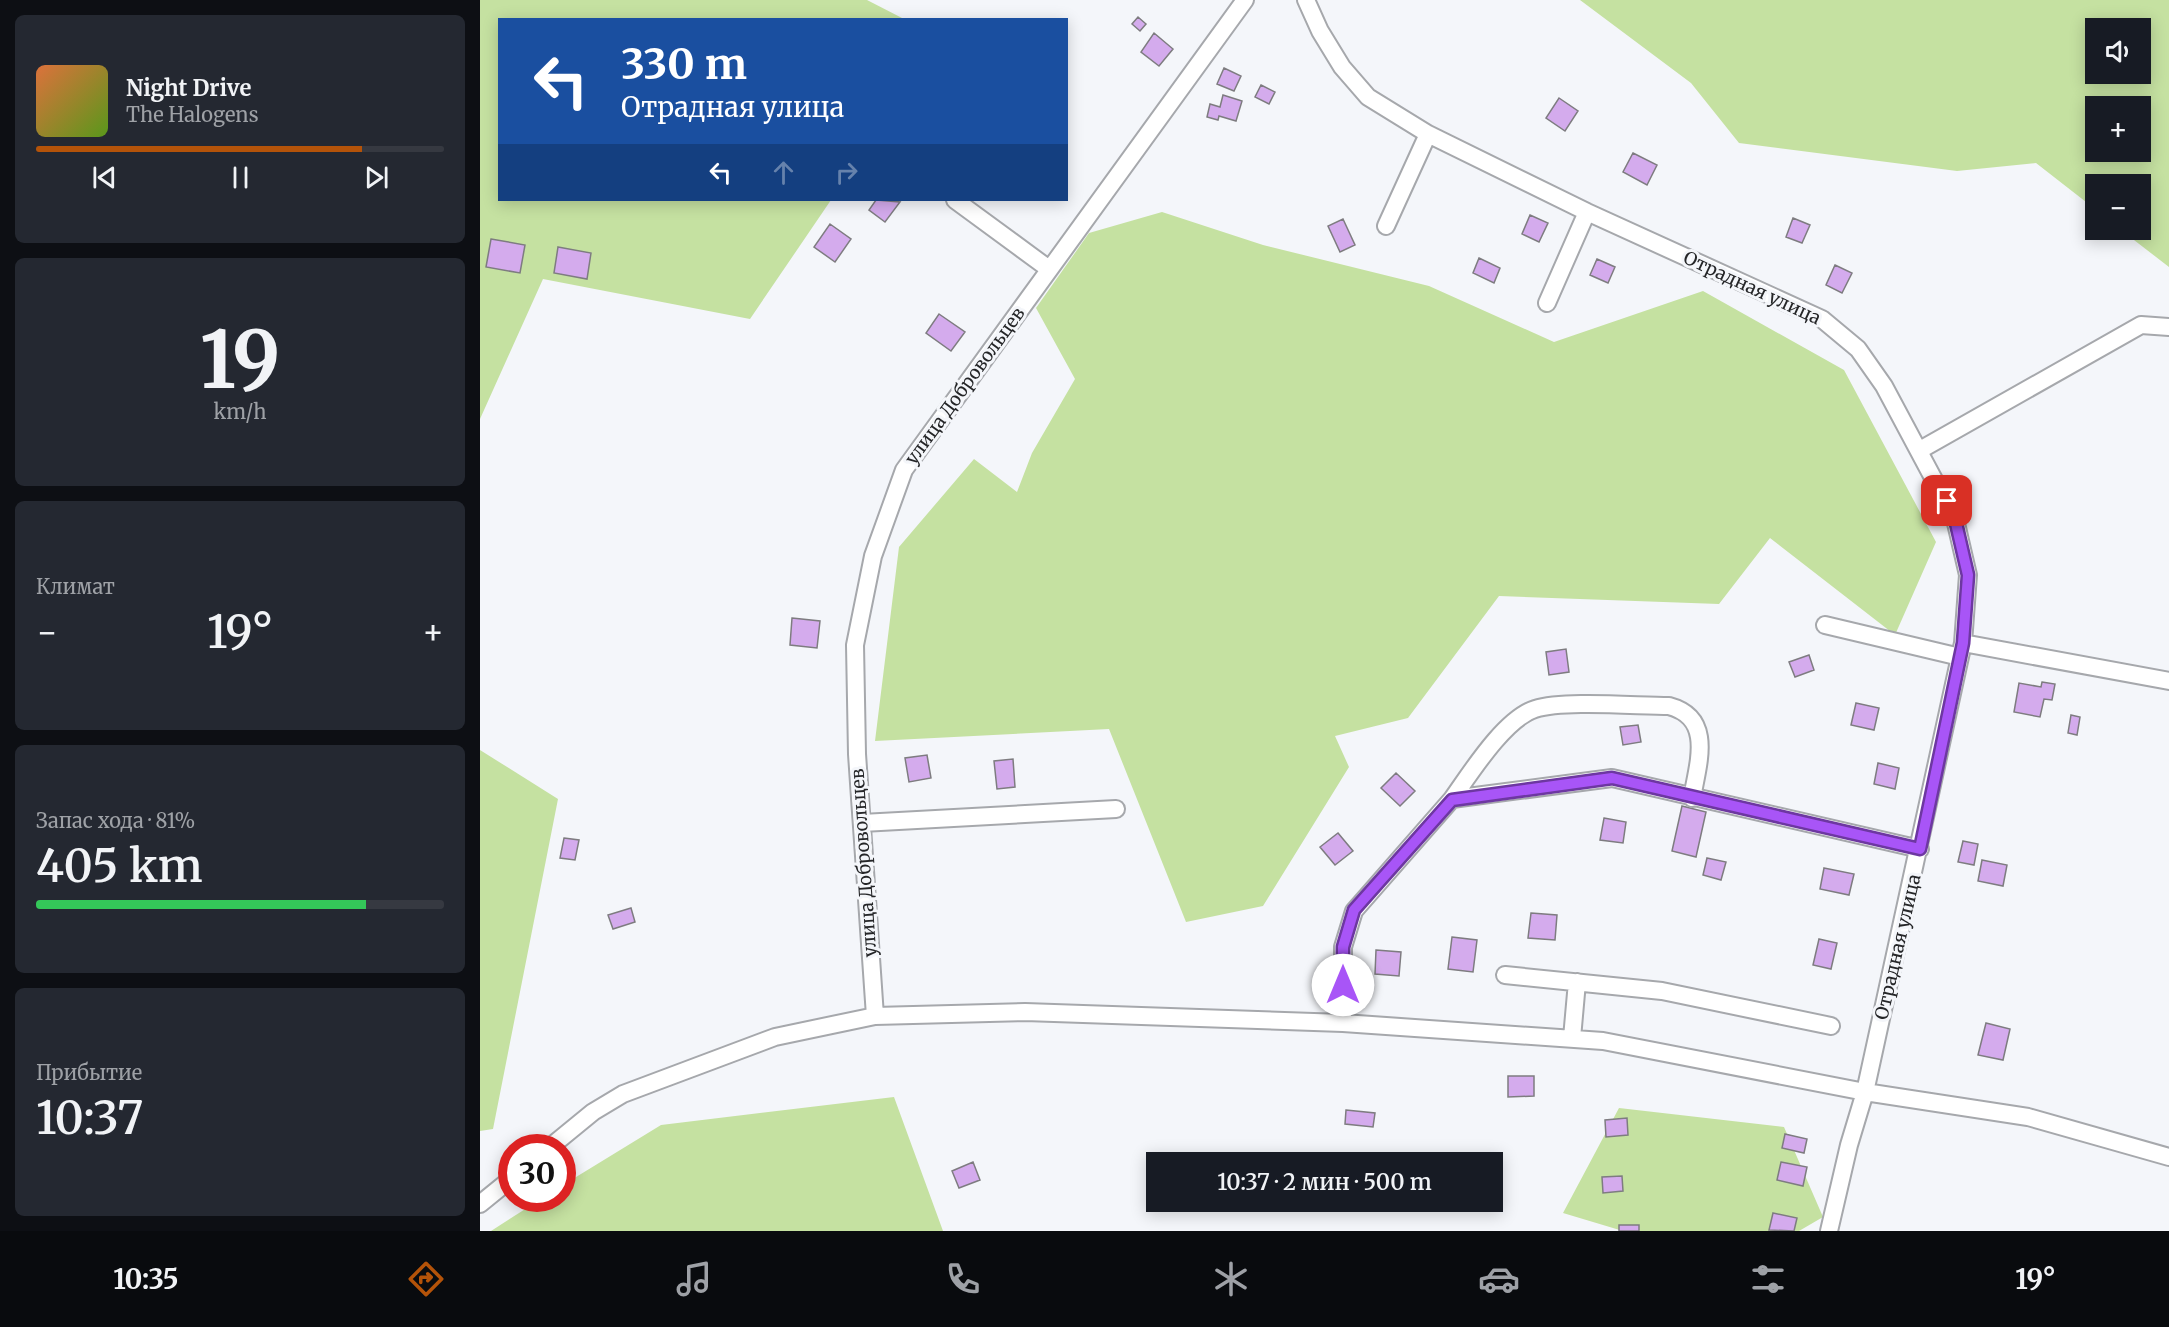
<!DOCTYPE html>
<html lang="ru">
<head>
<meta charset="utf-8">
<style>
  :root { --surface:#171b24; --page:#242831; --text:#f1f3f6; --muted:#9ea1a6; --line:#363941; --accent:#b45309 }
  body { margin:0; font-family:Merriweather,serif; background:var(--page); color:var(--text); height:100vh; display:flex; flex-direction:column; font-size:22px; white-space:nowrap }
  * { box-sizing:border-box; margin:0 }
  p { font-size:20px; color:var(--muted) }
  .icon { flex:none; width:33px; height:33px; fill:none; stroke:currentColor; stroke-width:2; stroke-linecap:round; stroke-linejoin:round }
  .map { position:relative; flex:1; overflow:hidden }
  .side { display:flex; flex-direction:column; gap:15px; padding:15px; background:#0d0f14; width:480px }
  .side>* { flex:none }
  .guide { position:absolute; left:18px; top:18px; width:570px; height:183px; border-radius:0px; box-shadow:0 3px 15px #0003; background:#1a4fa0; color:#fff; overflow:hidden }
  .controls { position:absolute; left:1605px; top:18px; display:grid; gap:12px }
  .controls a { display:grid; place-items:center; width:66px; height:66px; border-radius:0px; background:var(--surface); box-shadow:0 3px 15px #0003; font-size:30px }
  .speed { position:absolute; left:18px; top:1134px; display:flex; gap:12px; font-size:30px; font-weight:700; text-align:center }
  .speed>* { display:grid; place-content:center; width:78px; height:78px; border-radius:50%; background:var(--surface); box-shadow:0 3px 15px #0003; line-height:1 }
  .speed .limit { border:9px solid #d22; background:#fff; color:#111 }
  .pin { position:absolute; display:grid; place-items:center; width:51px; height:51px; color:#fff; margin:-26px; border-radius:12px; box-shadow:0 3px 9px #0006 }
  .me { position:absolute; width:66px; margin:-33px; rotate:0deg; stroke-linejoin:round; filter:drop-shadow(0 0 4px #0008) }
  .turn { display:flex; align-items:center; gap:21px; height:126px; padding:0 24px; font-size:27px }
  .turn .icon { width:78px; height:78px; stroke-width:2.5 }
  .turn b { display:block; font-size:42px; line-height:51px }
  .lanes { display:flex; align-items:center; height:57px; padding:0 24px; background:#0003; justify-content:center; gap:30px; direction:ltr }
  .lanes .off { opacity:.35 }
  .big { font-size:45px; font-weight:600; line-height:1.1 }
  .side .tile { flex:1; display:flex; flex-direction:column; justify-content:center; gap:9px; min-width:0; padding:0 21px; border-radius:9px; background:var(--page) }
  .side .dial { align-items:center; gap:0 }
  .dial b { font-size:78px; line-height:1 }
  .song { display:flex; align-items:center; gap:18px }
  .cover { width:72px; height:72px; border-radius:9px; background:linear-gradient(135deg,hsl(20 70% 55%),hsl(90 70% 35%)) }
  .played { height:6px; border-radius:3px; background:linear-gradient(90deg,var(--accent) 80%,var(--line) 80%) }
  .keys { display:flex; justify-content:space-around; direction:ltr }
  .heat { display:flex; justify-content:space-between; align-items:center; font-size:33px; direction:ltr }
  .charge { height:9px; border-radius:4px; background:linear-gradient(90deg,#34c759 81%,var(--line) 0) }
  .trip { position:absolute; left:666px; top:1152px; width:357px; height:60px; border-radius:0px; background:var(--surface); box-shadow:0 3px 15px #0003; font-weight:600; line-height:60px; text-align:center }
  .dock { display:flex; height:96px; justify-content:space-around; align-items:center; background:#090b0e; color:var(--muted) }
  .dock .icon { width:42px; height:42px }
  .dock .selected { color:var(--accent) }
  .dock b { font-size:27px; color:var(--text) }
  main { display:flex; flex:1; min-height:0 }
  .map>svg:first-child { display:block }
  .green { fill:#c5e1a1; fill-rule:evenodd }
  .building { fill:#d4abed; stroke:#7e7c80; stroke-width:1.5 }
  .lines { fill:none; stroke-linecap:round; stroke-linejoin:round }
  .minor-casing { stroke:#a6a8ac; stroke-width:20 }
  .minor { stroke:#fff; stroke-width:16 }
  .route-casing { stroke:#6d37a1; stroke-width:15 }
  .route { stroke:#a855f7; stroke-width:10 }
  .labels { text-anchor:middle; stroke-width:6; stroke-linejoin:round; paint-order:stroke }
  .street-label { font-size:18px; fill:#252628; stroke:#f4f6fa }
</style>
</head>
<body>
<main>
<section class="side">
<div class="tile">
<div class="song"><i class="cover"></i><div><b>Night Drive</b><p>The Halogens</p></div></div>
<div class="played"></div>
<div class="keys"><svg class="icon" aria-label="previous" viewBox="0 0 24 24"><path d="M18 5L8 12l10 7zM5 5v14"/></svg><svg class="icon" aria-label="pause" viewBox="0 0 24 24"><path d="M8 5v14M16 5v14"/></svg><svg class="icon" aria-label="next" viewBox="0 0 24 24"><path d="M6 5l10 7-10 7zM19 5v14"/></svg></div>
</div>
<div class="tile dial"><b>19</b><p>km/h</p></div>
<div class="tile"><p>Климат</p>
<div class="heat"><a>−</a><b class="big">19°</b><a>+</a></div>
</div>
<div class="tile"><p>Запас хода · 81%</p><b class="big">405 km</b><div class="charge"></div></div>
<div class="tile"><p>Прибытие</p><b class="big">10:37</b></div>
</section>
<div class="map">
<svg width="1689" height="1231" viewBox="0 0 1689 1231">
  <rect width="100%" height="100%" fill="#f4f6fa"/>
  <path class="green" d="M0,0h387l37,19 -404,1v180h331l-81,119 -207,-40 -63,140z
    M1100,0h589v267l-48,-37h19v-46h-44l-1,25 -59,-46 -79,8 -218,-28 -48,-60zM1616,28h44v46h-44zM1616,106h44v46h-44z
    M682,212l101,33 166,41 125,56 149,-51 141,79 92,172 -41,93 -125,-97 -51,66 -220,-8 -91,122 -73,18 14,31 -86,139 -77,16 -77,-193 -234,12 24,-194 75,-88 43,33 15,-39 43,-74 -39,-71 53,-75z
    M0,750l78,49 -65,330 -13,2z
    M414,1097l49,134h-452l50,-32 21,-1 1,-13 98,-60z
    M1139,1108l165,19 39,90 -24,14h-176l-60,-18z"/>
  <path class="building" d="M658,17l8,7 -6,7 -8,-7z
    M674,33l19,16 -14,17 -18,-14z
    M744,68l17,8 -7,15 -17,-7z
    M781,85l14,7 -6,12 -14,-7z
    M743,95l19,6 -6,20 -17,-5 -1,4 -11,-3 3,-13 10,3z
    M1079,98l19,13 -13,20 -19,-13z
    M1153,153l24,12 -10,20 -24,-13z
    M396,200l24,2 -15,20 -16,-12z
    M1050,215l18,8 -9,19 -17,-8z
    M1313,218l17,7 -8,18 -16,-6z
    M863,219l12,26 -15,7 -12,-26z
    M350,224l21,15 -16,23 -21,-15z
    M11,239l34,6 -5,28 -34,-6z
    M78,247l33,6 -4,26 -33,-6z
    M999,258l21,10 -6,15 -21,-10z
    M1117,259l18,8 -7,16 -18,-8z
    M1355,265l17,8 -10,20 -16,-8z
    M459,314l26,18 -14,19 -25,-18z
    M312,618l28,3 -3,27 -27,-3z
    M1086,649l3,23 -20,3 -3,-23z
    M1329,655l5,15 -19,7 -6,-15z
    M1562,682l13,2 -3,16 -8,-1 -4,18 -26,-5 5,-29 22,4z
    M1376,703l23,5 -5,22 -23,-5z
    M1591,715l9,2 -3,18 -9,-2z
    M1158,725l3,17 -18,3 -3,-18z
    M447,755l4,23 -22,4 -4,-24z
    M533,759l2,28 -18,2 -3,-28z
    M1398,763l21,5 -4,21 -21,-5z
    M916,773l19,18 -15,15 -19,-18z
    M1202,806l24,6 -10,45 -24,-6z
    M1124,818l22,4 -3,21 -23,-3z
    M858,833l15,18 -18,14 -15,-18z
    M84,838l15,2 -4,20 -15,-2z
    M1483,841l15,3 -4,21 -16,-3z
    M1227,858l19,4 -5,18 -18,-5z
    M1502,860l25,5 -4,21 -25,-5z
    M1344,868l30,6 -5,21 -29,-6z
    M151,908l4,14 -22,7 -5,-14z
    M1051,913l26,2 -2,25 -27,-2z
    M972,937l25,3 -4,32 -25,-3z
    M1339,939l18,4 -6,26 -18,-4z
    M896,950l25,2 -2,24 -24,-2z
    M1506,1023l24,6 -7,31 -25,-5z
    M1028,1076h26v20l-26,1z
    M866,1110l29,3 -2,14 -28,-3z
    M1147,1118l1,17 -22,2 -1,-17z
    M1305,1134l22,5 -3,14 -22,-5z
    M493,1162l7,18 -21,8 -7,-17z
    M1301,1162l26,5 -4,19 -26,-6z
    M1142,1176l1,15 -20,2 -1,-16z
    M1293,1213l24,5 -3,13 -25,-1z
    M1139,1225h20v6h-20z"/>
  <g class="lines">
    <g class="minor-casing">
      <path id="minor" d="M826,0l14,31 22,36 26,30 60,37 159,78 235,107 36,30 26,37 71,133 13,56 -5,68 -98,449 -16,53 -20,86
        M475,200l94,69
        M906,226l42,-92
        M1067,303l40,-91
        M1440,450l221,-125 28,2
        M1345,625l135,32
        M1483,643l206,38
        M972,799c18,-25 52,-80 83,-90 29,-9 101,-3 134,-3 45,12 29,57 23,92
        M382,823l254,-14
        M1025,975l157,16 169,35
        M395,1016l-18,-262 -2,-109 18,-89 31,-86 341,-470
        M863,1023v-76l11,-36 98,-112 160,-21 308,71
        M1092,1038l5,-56
        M69,1148l44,-36 30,-18 152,-57 100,-21 150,-4 318,11 260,18 262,51 163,25 141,40
        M0,1204l32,-26"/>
    </g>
    <use href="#minor" class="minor"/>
  </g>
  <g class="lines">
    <g class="route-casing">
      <path id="route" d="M863,985v-38l11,-37 98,-110 160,-22 308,71 43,-206 5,-68 -13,-56 -8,-18"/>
    </g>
    <use href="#route" class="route"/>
  </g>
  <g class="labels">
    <g class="street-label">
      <text transform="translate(1272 288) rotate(25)" y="6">Отрадная улица</text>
      <text transform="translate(485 386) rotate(-54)" y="6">улица Добровольцев</text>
      <text transform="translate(384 863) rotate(-94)" y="6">улица Добровольцев</text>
      <text transform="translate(1418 947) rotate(-77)" y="6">Отрадная улица</text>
    </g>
  </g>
</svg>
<div class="controls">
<a><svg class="icon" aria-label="sound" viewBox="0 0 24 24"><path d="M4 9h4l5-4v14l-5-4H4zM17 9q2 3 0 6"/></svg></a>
<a>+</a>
<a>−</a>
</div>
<div class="speed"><div class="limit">30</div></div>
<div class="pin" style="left:1467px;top:501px;background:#d93025"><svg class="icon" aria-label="arrive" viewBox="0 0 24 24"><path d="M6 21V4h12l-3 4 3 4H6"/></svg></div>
<svg class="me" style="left:863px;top:985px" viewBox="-20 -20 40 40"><circle r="19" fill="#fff"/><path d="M0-13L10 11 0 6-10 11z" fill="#a855f7"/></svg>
<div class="trip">10:37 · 2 мин · 500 m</div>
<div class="guide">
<div class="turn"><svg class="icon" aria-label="left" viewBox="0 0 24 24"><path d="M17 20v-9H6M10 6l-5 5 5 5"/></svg><div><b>330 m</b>Отрадная улица</div></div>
<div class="lanes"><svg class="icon" aria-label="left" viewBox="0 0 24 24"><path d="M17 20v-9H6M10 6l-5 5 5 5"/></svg><svg class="icon off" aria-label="ahead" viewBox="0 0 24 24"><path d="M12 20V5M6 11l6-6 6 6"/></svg><svg class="icon off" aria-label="right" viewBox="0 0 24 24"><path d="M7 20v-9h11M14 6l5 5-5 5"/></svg></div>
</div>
</div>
</main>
<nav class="dock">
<b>10:35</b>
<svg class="icon selected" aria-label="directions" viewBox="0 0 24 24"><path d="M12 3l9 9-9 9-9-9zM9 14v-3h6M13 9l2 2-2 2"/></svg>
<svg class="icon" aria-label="music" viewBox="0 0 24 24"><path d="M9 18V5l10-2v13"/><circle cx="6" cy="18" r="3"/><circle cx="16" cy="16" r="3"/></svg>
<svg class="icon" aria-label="phone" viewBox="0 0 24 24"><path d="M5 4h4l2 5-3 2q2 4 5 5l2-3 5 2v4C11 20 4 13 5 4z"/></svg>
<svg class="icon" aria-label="climate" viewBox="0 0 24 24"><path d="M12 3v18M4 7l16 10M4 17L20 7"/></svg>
<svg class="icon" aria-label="car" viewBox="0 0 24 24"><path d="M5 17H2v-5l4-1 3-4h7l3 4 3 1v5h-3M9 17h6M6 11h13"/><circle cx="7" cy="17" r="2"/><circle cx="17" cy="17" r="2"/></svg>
<svg class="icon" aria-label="filters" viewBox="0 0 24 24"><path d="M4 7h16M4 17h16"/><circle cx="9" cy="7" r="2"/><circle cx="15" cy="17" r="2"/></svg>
<b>19°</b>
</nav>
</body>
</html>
